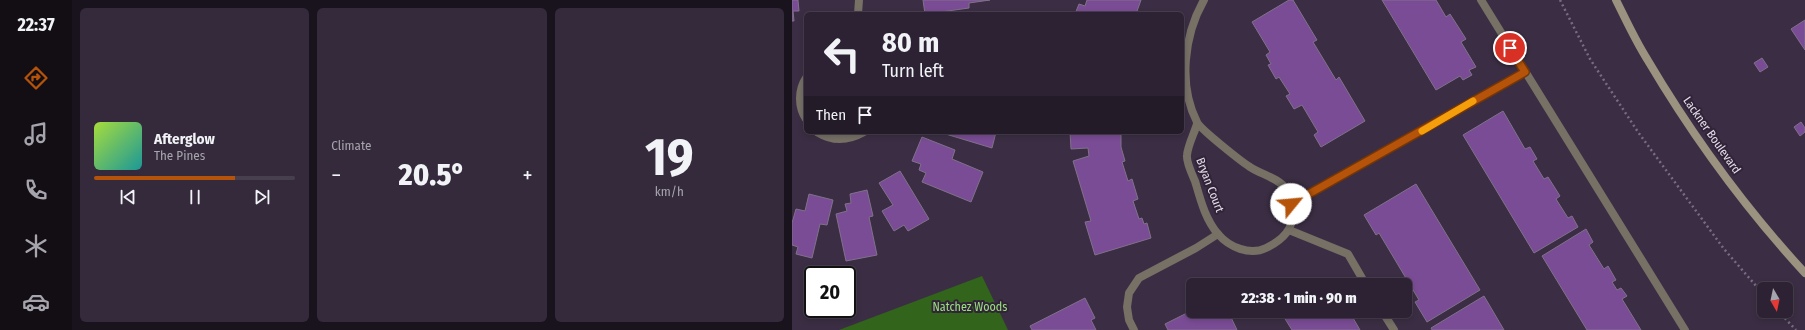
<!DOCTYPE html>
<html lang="en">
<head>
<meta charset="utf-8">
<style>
  :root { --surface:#2c2233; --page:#342a3b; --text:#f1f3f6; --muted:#a6a4ac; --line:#483f4e; --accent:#b45309 }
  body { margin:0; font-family:"Fira Sans Condensed",sans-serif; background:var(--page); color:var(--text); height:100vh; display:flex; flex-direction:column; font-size:15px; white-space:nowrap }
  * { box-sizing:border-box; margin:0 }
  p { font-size:13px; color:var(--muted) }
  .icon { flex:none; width:22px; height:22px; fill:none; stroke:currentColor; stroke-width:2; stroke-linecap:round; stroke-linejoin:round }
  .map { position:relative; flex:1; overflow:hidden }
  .sheet { display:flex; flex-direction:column; gap:8px; padding:8px; background:#18131c; width:720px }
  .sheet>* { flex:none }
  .hud { position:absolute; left:12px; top:12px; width:380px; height:122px; border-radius:6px; box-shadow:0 2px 6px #0003,0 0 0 1px var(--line); background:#2c2233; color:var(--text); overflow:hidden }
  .needle { width:26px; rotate:171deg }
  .tools { position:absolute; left:965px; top:282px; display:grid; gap:8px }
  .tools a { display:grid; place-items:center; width:36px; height:36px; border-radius:6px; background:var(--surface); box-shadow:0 2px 6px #0003,0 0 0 1px var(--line); font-size:20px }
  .speed { position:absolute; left:12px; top:266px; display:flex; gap:8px; font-size:20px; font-weight:700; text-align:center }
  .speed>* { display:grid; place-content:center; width:52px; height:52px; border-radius:50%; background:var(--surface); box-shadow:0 2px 6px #0003,0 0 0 1px var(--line); line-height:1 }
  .speed .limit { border:2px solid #111; border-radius:6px; background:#fff; color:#111 }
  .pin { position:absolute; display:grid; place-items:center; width:34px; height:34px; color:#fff; margin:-17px; border:2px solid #fff; border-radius:50%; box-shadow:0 1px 4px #0007 }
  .me { position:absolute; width:44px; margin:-22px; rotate:62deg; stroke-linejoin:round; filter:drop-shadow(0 0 3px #0008) }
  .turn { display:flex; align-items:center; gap:14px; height:84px; padding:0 12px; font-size:18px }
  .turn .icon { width:52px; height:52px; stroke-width:2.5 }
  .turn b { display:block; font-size:28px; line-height:34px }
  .then { display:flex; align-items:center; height:38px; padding:0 12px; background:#0003; gap:8px; font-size:15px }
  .big { font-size:30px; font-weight:800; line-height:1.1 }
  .sheet .tile { flex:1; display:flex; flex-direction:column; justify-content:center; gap:6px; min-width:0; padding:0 14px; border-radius:6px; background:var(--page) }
  .sheet .dial { align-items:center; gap:0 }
  .dial b { font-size:52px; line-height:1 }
  .song { display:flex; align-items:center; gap:12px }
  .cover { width:48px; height:48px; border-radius:6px; background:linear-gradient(135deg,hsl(80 70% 55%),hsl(180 70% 35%)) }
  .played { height:4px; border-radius:2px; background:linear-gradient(90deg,var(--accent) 70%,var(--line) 70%) }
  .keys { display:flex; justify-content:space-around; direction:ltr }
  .heat { display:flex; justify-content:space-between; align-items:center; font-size:22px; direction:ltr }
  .sheet .tiles { flex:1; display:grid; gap:8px; grid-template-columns:repeat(3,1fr) }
  .trip { position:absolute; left:394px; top:278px; width:226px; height:40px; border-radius:6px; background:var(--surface); box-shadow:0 2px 6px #0003,0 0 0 1px var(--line); font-weight:800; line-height:40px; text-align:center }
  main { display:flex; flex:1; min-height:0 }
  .menu { display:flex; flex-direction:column; width:72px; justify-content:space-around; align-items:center; background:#120e14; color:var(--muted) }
  .menu .icon { width:28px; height:28px }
  .menu .on { color:var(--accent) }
  .menu b { font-size:18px; color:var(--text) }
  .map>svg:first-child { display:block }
  .green { fill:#32641b }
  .building { fill:#7a4c95; stroke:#80718a }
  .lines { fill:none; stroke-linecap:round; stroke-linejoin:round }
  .path { stroke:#786d80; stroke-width:2.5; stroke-dasharray:2 3; stroke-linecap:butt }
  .service { stroke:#767065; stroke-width:8 }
  .minor { stroke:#767065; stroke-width:8 }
  .secondary { stroke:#9b9280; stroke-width:8 }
  .route-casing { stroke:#753606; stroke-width:10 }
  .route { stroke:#b45309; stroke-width:7 }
  .slow { stroke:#f59e0b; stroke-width:7 }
  .labels { text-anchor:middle; stroke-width:4; stroke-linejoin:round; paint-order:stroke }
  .street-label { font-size:12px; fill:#e6deec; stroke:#312439 }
  .park-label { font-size:12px; fill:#9ae27d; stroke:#312439 }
</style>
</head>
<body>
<main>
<nav class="menu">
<b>22:37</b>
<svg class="icon on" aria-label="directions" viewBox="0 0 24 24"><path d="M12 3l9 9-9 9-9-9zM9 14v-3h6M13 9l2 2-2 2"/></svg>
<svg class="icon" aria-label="music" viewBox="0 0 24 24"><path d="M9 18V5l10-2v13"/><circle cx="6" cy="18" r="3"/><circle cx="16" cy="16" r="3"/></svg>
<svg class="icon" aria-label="phone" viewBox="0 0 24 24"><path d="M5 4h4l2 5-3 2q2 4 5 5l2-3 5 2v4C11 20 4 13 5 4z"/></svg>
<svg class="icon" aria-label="climate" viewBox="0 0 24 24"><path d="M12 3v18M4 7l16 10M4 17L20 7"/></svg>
<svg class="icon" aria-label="car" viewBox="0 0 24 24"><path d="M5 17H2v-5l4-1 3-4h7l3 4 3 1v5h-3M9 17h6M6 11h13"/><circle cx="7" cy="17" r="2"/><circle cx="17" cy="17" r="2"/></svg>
</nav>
<section class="sheet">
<div class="tiles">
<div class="tile">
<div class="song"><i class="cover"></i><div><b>Afterglow</b><p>The Pines</p></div></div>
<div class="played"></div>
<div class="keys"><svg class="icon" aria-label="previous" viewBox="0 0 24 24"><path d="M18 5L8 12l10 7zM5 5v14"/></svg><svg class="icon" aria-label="pause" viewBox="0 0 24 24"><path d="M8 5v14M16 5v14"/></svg><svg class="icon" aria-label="next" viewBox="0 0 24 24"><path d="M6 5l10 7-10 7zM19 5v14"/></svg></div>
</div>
<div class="tile"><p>Climate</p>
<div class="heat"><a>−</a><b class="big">20.5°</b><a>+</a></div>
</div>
<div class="tile dial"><b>19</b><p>km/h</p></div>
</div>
</section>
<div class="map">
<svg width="1013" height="330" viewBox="0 0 1013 330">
  <rect width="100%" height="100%" fill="#3b2e44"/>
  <path class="green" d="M190,276l26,54h-169z"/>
  <path class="building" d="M0,0h6l1,11h-6l1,10h-2z
    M131,0h67l-21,3v5l-43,6h-1z
    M295,0h54l-5,14 -4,-2 -1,2h-56l4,-10 6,2z
    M497,0h4l24,40 -4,2 23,38 3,-3 26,44 -44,26 -7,-12 4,-3 -16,-27 -8,4 -8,-13 4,-2 -11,-17 -3,2 -8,-14 3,-1 -5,-9 4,-3 -18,-30z
    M590,0h54l10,17 4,-3 16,25 -5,3 15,25 -7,3 3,5 -9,5 -3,-4 -24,14z
    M1013,20v30l-14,-21z
    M970,58l6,9 -8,5 -6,-9z
    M711,111l22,38 5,-2 7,12 -4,2 11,18 4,-2 12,19 -4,3 12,19 4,-2 6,11 -44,26 -71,-118z
    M1009,122l4,6v4l-5,4 -6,-9z
    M147,132h57l-4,16z
    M278,132h47v2l4,-1v14l4,14 -3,1 6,19 4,-2 6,20 -5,2 6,18 3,-1 2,6 3,-1 4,15 -56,17 -10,-33 6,-1 -18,-60 16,-5 -1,-8 -17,1z
    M130,137l33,13 -3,9 31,13 -12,30 -49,-20 4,-9 -7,-3 2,-6 -9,-3z
    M108,171l29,48 -21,12 -4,-6 -10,6 -12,-20 11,-6 -14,-22z
    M624,184l64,106 -53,32 -12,-20 4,-2 -40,-67 -3,2 -12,-20z
    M75,190l6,26 -4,1 8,38 -31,6 -10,-47 11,-3 -2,-7 6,-1 -1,-9z
    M17,194l24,6 -6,25 -7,-1 -8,34 -16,-4 2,-7 -6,-2v-22l4,-14 9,2z
    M794,229l7,13 -4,3 15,24 4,-3 8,14 -4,2 5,8 4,-2 6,8 -5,3 19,31h-54l-45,-74z
    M692,296l20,34h-72l-1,-2z
    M293,298l10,20 -4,2 5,10h-64l-2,-4z
    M401,310l35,1 9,19h-69l-3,-6z
    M494,311h63l11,19h-68l-10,-16z"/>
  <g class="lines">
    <path class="path" d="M768,0l30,59 48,73 86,117 40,46
      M986,311l18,19"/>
    <path class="service" d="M689,0l204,330
      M499,204l234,-132
      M497,230l59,24 18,31
      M590,311l12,19
      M342,330l-5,-10 -2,-13 2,-14 10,-15 57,-30 22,-14"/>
    <path class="minor" d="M66,14l1,-14
      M14,78c-8,12 -8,29 0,41
      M405,124c-3,10 -9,21 -10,31 -1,7 5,19 8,26 5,17 10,38 23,53 11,13 32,22 48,14 21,-10 32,-24 24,-48 -1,-3 -2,-9 -4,-11 -7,-11 -26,-15 -36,-22 -8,-5 -50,-38 -53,-45 -19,-37 -13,-87 7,-122
      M25,132c16,10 31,9 47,0"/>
    <path class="secondary" d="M824,0c10,20 19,40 31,59 45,76 98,149 158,214"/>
  </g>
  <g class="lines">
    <g class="route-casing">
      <path id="route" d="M499,204l234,-132 -15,-24"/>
    </g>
    <use href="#route" class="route"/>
    <path class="slow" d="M630,131l51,-30"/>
  </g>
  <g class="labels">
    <g class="street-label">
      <text transform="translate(920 135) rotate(55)" y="4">Lackner Boulevard</text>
      <text transform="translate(418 185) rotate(69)" y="4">Bryan Court</text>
    </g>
    <g class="park-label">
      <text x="178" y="311">Natchez Woods</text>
    </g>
  </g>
</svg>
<div class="tools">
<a><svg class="needle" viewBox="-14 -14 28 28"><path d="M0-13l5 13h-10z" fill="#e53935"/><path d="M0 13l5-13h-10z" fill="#a6a4ac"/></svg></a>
</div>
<div class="speed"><div class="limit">20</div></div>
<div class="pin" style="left:718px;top:48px;background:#d93025"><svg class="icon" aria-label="arrive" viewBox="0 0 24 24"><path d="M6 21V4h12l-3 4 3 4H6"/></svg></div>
<svg class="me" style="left:499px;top:204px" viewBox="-20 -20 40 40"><circle r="19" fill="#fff"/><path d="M0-13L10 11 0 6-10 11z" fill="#b45309"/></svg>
<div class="trip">22:38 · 1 min · 90 m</div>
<div class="hud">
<div class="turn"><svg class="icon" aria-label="left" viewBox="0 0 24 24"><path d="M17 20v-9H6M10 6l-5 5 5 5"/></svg><div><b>80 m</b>Turn left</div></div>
<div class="then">Then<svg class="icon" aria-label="arrive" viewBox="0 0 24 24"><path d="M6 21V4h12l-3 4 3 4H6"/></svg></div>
</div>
</div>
</main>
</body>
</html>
